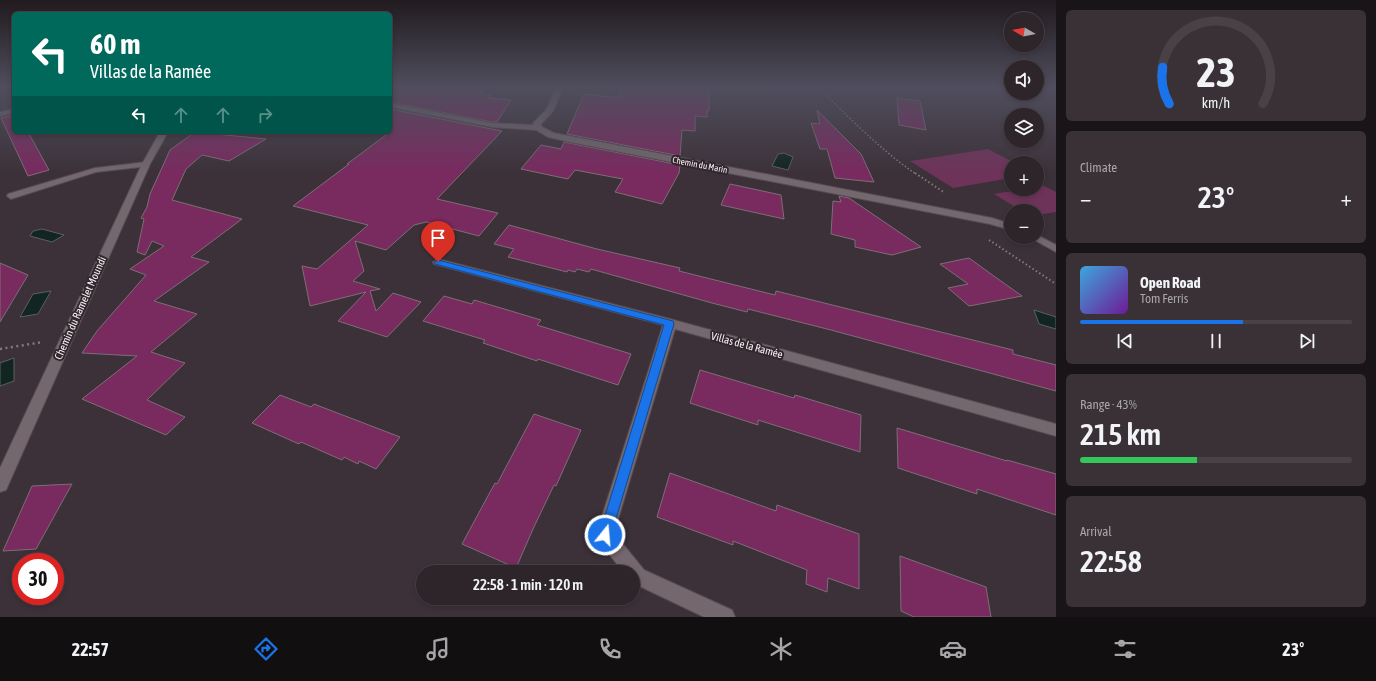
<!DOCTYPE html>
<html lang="en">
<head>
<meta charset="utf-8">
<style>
  :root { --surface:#2d252a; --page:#393136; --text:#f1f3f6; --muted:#a7a5a8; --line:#484247; --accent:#1a73e8 }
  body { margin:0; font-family:"Asap Condensed",sans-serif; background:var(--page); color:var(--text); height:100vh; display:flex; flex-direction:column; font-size:15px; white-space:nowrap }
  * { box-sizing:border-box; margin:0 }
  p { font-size:13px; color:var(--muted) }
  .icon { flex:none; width:22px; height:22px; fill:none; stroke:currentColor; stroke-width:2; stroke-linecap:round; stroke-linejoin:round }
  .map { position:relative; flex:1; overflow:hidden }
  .details { display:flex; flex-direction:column; gap:10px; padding:10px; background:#191417; width:320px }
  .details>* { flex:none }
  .hud { position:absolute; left:12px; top:12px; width:380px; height:122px; border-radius:6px; box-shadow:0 2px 6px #0003,0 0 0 1px var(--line); background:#00695c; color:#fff; overflow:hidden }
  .needle { width:26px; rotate:279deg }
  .buttons { position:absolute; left:1004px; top:12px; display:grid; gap:8px }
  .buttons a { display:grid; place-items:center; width:40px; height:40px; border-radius:50%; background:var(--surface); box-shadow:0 2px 6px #0003,0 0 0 1px var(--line); font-size:20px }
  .speed { position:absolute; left:12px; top:553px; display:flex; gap:8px; font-size:20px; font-weight:700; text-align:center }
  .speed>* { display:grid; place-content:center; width:52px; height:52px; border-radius:50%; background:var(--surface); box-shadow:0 2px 6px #0003,0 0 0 1px var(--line); line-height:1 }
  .speed .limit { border:6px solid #d22; background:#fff; color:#111 }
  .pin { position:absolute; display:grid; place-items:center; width:34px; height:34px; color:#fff; margin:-41px -17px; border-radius:50% 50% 50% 0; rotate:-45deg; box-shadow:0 0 4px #0007 }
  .pin .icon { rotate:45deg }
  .me { position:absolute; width:44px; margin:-22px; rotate:17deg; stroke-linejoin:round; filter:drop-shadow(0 0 3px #0008) }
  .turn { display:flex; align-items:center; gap:14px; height:84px; padding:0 12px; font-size:18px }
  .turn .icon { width:52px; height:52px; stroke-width:2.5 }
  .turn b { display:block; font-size:28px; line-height:34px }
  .lanes { display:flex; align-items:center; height:38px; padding:0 12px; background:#0003; justify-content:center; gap:20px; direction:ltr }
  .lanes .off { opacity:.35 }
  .big { font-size:30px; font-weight:600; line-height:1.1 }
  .details .widget { flex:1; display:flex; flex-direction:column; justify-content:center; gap:6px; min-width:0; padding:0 14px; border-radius:6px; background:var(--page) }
  .details .dial { align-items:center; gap:0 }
  .dial svg { height:104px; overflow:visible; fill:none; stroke:var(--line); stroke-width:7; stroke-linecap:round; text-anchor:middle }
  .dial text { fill:var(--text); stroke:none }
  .song { display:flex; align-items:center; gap:12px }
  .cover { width:48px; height:48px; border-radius:6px; background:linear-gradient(135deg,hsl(200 70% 55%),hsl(280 70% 35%)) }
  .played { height:4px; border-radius:2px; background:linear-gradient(90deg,var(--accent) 60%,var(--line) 60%) }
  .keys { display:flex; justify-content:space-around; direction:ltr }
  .heat { display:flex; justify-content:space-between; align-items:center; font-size:22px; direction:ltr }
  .charge { height:6px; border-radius:3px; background:linear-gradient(90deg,#34c759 43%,var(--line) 0) }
  .trip { position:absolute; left:416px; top:565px; width:224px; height:40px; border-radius:20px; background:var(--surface); box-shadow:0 2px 6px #0003,0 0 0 1px var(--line); font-weight:600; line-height:40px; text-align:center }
  .menu { display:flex; height:64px; justify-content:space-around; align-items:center; background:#120f11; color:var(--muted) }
  .menu .icon { width:28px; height:28px }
  .menu .selected { color:var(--accent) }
  .menu b { font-size:18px; color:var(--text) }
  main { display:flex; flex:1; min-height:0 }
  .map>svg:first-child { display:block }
  .green { fill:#6e3359 }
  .water { fill:#132521; stroke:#576260 }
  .building { fill:#792a5f; stroke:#7c6f76 }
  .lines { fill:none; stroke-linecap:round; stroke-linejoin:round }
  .lane-casing { stroke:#564d52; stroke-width:2 }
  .street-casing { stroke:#564d52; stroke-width:2 }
  .secondary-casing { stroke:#564d52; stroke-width:2 }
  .path-far2 { stroke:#82787e; stroke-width:1.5; stroke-dasharray:1.5 2; stroke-linecap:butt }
  .path-far1 { stroke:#82787e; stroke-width:2; stroke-dasharray:1.5 2.5; stroke-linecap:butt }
  .path { stroke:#82787e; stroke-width:2.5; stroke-dasharray:2 3.5; stroke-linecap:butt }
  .lane { fill:#74676e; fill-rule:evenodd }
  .street { fill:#74676e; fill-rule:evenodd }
  .secondary { fill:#74676e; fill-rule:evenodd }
  .route { fill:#1a73e8; stroke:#114b97 }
  .labels { text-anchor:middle; stroke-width:4; stroke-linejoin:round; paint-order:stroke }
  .far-street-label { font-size:9px; fill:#f7f0f4; stroke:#32272d }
  .street-label { font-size:11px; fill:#f7f0f4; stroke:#32272d }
</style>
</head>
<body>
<main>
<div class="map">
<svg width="1056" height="617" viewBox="0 0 1056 617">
  <rect width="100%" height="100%" fill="#3c3138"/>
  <path class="green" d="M988,149l27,14h-4v15l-58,10 -43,-27z
    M1044,186l12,6v20l-19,3v-4h-15l-28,-17 30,-5h13v-2z"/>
  <path class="water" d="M784,153l9,4 -5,13 -16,-4 6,-12z
    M42,229l22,6 -12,7 -22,-6 3,-5z
    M51,291l-13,23 -18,3 13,-23z
    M1034,310l22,7v12l-17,-5z
    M14,358v23l-14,5v-23z"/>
  <path class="building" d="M390,86h96l-5,8 9,1 -2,3 23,2 -14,22h-5l-102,-20z
    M620,86h89v25l-2,-1v7l-12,-1v15l-13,-1 -2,26 -113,-22 17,-40 36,4z
    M897,98l23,3 6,29 -27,-5z
    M390,109l112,22 -65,68 61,14 -19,23 -53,-14 -12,3 -28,25 -31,-9 9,30 -11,10 27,8 -10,2 6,20 17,-18 28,9 -34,35 -49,-16 28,-29 -56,14 -8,-40 15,3 51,-44 -75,-19 56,-42h-2l43,-32z
    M817,110l44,44 13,28 -39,-4 -8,-29h-7l-9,-26 9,1z
    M14,115v17h14l21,38 -21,6 -27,-58z
    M195,132l71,7 -37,22 -27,-6 -16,14 -14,31 70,19 -51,38 18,5 -55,39 43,13 -46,38 34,11 -38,37 38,17 -19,18 -84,-36 55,-43 -55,-3 15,-22 49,-56 -16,-6 34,-23 -12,-5 -7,14 -8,-3 7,-33 -3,-1 6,-11 3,-13 20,-44z
    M564,142l116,23 -1,8 -17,31 -47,-12 8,-13 -48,-9 -7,9 -47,-10 20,-24 20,4z
    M730,184l51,11 3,24 -63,-14z
    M839,196l10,2 72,49 -29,8 -37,-8v-7l-24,-6 2,-33 8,1z
    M509,225l88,24 83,19 -1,3 96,24 1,-4 237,59v4l43,11v26l-225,-61 -83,-21 -1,3 -35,-9 -121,-34 -2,3 -12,-3 -2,3 -7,-2 -1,2 -59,-15 6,-8 -20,-5z
    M969,258l22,16 31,22 -53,10 -21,-18 20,-4 -28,-20z
    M0,263l28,12 -28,47z
    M444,296l28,8 2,-4 67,20 -4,5 94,29 -13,31 -80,-26 -1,2 -54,-18 2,-3 -62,-19z
    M700,370l94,28 1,-3 66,20 -1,37 -102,-32v5l-68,-22z
    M280,395l31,12 3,-3 86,33 -24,32 -17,-8 -1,3 -14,-7 -2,3 -41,-18 -2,2 -47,-21z
    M534,414l47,16 -25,56 -2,-1 -21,44 -17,39 -54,-24 33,-61 2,1z
    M897,428l110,33v-1l49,14v41l-79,-26v5l-79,-26z
    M670,473l106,38 1,-6 82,29v55l-31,-11 -1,14 -21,-8 1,-14 -74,-29v4l-76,-28z
    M72,484l-36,65 -33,2 29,-65z
    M900,556l86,31 5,30h-77l-13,-6z"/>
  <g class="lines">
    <g class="lane-casing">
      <path id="lane" d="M146,162h3v4l-53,6 -82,26 -3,1 -4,-3 1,-2 87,-26z"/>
    </g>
    <g class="street-casing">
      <path id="street" d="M557,86h7l-11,25 -12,13 1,3 12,6 438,85 19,6v6l-21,-6 -420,-82 -22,-5 -12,-7 -44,-3 -102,-20v-4l102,20 41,2 1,-3 12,-12z
        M14,109v4l-14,3v-4z
        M1037,235l19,10v7l-27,-15h8z
        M438,259l232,60 386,105v12l-381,-107 -61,204 30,37 88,40 3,7h-31l-71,-34v-11h-10l-24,-31 -3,-6 67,-210 -229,-61 -1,-2z"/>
    </g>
    <g class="secondary-casing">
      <path id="secondary" d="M160,132h8l-18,32 -144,326 -6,2v-24l142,-304z"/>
    </g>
    <path class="path-far2" d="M817,86c32,31 62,63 99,88"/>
    <path class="path-far1" d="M915,173l30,20
      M989,240l67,44"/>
    <path class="path" d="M0,349l43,-7"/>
    <use href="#lane" class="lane"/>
    <use href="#street" class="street"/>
    <use href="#secondary" class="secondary"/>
  </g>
  <linearGradient id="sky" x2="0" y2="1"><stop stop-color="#211b1f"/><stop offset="0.5" stop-color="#504e5e"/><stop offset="1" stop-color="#504e5e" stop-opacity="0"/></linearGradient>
  <rect width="1056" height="173" fill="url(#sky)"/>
  <path class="route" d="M438,260l235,61 1,3 -64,215 -5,2 -4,-2 -2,-4 65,-210 -229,-61 -1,-2z"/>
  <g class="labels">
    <g class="far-street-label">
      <text transform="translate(700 165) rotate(11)" y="3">Chemin du Marin</text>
    </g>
    <g class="street-label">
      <text transform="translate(80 308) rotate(-66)" y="4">Chemin du Ramelet Moundi</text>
      <text transform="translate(747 345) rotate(15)" y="4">Villas de la Ramée</text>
    </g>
  </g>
</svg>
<div class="buttons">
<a><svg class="needle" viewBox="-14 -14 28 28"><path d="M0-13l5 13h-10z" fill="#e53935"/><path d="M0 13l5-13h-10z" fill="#a7a5a8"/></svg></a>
<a><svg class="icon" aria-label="sound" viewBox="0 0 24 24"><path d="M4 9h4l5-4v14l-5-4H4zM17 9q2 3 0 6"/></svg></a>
<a><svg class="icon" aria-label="layers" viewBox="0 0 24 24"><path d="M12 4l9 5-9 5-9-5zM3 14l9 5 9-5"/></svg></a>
<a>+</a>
<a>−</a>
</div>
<div class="speed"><div class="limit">30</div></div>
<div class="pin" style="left:438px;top:262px;background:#d93025"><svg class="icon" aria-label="arrive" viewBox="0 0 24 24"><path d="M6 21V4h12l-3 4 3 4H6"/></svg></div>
<svg class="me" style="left:605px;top:535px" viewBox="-20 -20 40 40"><circle r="17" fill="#1a73e8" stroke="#fff" stroke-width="3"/><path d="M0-11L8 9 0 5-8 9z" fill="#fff"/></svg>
<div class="trip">22:58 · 1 min · 120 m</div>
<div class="hud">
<div class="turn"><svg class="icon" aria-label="left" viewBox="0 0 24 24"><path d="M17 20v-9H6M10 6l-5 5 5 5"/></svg><div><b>60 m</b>Villas de la Ramée</div></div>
<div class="lanes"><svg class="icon" aria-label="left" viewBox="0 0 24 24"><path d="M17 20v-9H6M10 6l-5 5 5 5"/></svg><svg class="icon off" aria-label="ahead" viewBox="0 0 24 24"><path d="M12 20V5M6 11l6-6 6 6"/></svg><svg class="icon off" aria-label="ahead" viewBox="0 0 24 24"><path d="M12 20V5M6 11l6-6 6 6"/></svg><svg class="icon off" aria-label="right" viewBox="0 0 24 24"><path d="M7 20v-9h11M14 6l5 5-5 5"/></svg></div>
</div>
</div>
<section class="details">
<div class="widget dial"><svg viewBox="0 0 100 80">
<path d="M14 69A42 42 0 1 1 86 69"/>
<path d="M14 69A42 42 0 0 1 9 41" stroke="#1a73e8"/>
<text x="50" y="56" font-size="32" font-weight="700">23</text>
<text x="50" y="72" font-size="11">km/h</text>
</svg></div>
<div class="widget"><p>Climate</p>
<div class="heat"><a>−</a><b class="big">23°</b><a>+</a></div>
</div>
<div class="widget">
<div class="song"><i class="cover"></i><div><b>Open Road</b><p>Tom Ferris</p></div></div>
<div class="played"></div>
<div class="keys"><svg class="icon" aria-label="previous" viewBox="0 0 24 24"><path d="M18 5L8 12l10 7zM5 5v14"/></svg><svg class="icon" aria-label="pause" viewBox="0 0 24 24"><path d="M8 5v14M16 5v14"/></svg><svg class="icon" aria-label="next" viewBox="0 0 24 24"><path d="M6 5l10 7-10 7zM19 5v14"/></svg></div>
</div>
<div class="widget"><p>Range · 43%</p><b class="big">215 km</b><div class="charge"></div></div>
<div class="widget"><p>Arrival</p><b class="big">22:58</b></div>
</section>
</main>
<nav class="menu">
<b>22:57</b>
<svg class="icon selected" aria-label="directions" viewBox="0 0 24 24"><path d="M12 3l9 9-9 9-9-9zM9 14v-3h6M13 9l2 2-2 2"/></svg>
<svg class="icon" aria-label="music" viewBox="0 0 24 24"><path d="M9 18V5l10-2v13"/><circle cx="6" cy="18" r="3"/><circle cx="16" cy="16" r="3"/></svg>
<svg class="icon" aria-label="phone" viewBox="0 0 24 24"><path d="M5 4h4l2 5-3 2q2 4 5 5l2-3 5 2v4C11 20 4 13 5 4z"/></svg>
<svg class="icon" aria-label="climate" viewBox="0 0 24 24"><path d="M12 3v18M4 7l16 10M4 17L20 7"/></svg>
<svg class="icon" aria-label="car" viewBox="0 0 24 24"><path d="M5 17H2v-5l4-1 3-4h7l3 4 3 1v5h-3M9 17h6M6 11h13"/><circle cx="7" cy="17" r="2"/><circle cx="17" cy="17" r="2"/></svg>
<svg class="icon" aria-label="filters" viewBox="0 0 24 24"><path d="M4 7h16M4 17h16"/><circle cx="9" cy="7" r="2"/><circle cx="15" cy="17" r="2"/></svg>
<b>23°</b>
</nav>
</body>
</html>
